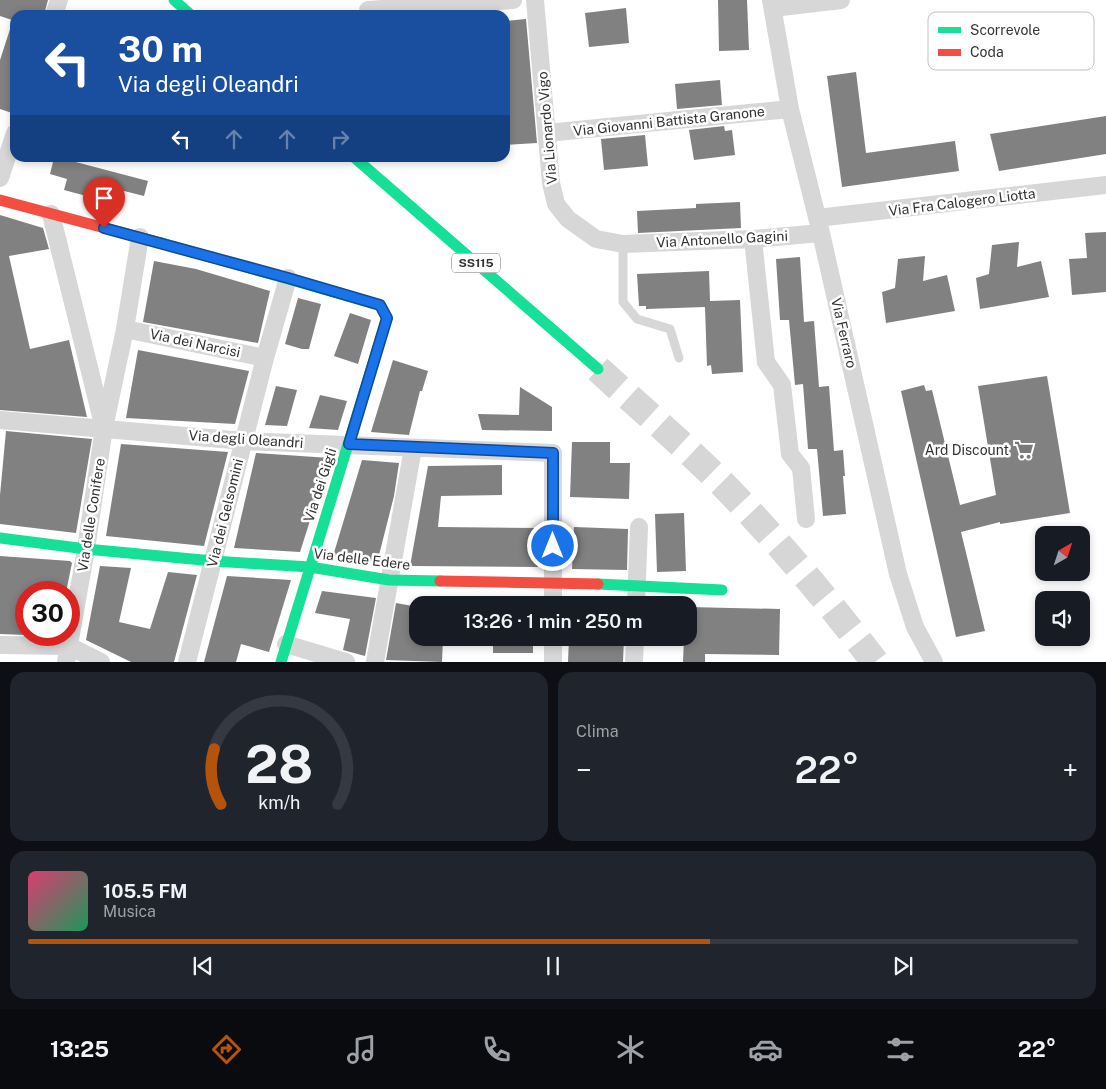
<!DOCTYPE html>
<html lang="it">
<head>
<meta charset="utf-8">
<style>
  :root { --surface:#171b24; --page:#20242c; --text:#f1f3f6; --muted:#9ea1a6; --line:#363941; --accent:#b45309 }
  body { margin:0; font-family:"Public Sans",sans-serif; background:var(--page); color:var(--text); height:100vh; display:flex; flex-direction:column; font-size:19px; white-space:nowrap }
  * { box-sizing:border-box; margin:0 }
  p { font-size:16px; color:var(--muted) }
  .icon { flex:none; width:28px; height:28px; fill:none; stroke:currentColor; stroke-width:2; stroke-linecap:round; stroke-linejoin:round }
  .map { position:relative; height:662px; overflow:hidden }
  .details { display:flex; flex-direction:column; gap:10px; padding:10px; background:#0d0f14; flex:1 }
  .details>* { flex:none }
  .banner { position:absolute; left:10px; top:10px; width:500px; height:152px; border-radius:15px; box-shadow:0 2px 8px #0003; background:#1a4fa0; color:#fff; overflow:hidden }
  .needle { width:32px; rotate:39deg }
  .buttons { position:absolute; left:1035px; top:526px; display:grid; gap:10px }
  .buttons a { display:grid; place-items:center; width:55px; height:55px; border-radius:10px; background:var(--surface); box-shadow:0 2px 8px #0003; font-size:25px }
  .speed { position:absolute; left:15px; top:581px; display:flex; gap:10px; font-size:25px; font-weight:700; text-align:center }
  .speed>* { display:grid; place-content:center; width:65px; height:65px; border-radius:50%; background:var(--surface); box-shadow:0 2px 8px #0003; line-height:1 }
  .speed .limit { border:8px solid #d22; background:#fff; color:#111 }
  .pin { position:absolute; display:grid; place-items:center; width:42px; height:42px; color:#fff; margin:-51px -21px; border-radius:50% 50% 50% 0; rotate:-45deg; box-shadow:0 0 5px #0007 }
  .pin .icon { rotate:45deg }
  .me { position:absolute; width:55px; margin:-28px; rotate:0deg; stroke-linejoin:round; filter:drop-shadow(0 0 4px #0008) }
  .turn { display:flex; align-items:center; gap:18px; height:105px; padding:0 25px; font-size:22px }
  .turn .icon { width:65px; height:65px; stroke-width:2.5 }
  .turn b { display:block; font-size:35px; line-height:42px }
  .lanes { display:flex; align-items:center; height:48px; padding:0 25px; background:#0003; justify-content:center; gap:25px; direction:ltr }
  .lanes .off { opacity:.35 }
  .big { font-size:38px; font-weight:600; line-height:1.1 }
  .details .card { flex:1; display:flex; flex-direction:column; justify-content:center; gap:8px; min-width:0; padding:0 18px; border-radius:15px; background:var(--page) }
  .details .dial { align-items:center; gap:0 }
  .dial svg { height:130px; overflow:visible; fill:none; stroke:var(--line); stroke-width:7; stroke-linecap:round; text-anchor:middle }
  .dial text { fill:var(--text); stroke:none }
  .song { display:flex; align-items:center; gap:15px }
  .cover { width:60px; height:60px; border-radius:8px; background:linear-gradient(135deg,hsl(340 70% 55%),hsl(150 70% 35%)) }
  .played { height:5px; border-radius:2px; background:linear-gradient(90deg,var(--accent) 65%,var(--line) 65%) }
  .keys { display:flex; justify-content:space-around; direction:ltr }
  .heat { display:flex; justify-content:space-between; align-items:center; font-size:28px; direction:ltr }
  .details .tiles { flex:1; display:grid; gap:10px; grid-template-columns:1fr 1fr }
  .card:last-child { grid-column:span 2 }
  .trip { position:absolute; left:409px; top:596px; width:288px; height:50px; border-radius:15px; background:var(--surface); box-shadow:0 2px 8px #0003; font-weight:600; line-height:50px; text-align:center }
  .tabs { display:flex; height:80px; justify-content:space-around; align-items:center; background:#090b0e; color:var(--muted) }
  .tabs .icon { width:35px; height:35px }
  .tabs .current { color:var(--accent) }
  .tabs b { font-size:22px; color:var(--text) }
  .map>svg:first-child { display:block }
  .building { fill:#818181 }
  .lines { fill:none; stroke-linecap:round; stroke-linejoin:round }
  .primary-tunnel { stroke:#d6d6d6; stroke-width:28; stroke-dasharray:28 14; stroke-linecap:butt }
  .lane { stroke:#d7d7d7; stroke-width:9 }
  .street { stroke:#d7d7d7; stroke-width:18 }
  .fast { stroke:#16e098; stroke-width:11 }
  .jam { stroke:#f24e42; stroke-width:11 }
  .route-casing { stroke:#114b97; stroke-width:12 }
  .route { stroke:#1a73e8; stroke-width:9 }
  .labels { text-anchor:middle; stroke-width:5; stroke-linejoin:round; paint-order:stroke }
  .shield { fill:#fff; stroke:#707070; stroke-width:1 }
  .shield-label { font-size:12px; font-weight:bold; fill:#333 }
  .street-label { font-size:14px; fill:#333; stroke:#fff }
  .poi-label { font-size:14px; fill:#333; stroke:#fff; text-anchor:end }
  .key { fill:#fff; stroke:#c2c2c2; stroke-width:1 }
  .key-label { font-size:14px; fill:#333 }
</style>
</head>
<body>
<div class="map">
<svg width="1106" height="662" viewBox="0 0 1106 662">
  <rect width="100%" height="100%" fill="#fff"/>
  <path class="building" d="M0,0h48l-4,15h-29v6l-15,-5z
    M718,0h29l2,50 -30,1z
    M626,8l3,35 -40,4 -4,-34z
    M526,19l11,124 -32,2v-124z
    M12,23h3v91l-15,-5v-49z
    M856,72l10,81 89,-12 4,30 -117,16 -15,-111z
    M720,80l2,25 -45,4 -2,-25z
    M1106,116v38l-107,17 -9,-37z
    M724,126l1,5 7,-1 3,25 -41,5 -5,-30z
    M645,135l3,31 -44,4 -3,-31z
    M54,158h19l-1,3 76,20 -4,15 -32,-8 -2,7 -3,-1 -2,7 -41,-11 3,-11 -17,-5z
    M740,202l1,26 -103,5 -1,-22 59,-3v-4z
    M0,215l43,13 6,21 -40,7 21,93 39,-9 18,77 -87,-7z
    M1106,232v60l-34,3 -3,-36 18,-1 -2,-25z
    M1019,242l-2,25 24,-6 8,36 -69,12 -4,-31 13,-4 3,-29z
    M925,256l-2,25 24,-6 8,36 -69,12 -4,-31 13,-4 3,-29z
    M800,257l4,65 10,-1 5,66 10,-1 5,65 9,-1 2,26h-2l3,38 -23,2 -6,-67h-9l-5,-65 -8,1 -6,-65h-9l-4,-61z
    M154,261l42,8 74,22 -12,52 -115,-21z
    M709,271l1,30 30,-1 3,72 -31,2 -1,-9 -4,1 -2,-59 -59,2v-3h-7l-2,-32z
    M298,298l23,6 -12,45h-7l-17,-5z
    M350,313l21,7 -13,44 -24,-8z
    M138,350l111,21 -14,53 -109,-6z
    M393,360l35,11 -6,20h-2l-11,44 -38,-3z
    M1047,376l23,137 -70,11v-2l-39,10 24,99 -29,6 -55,-246 23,-6 2,6 6,-1 28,115 36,-10 -18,-109z
    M276,386l21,4 -10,36 -22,-1z
    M520,387l32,20v24l-70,-1 -4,-16 41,1z
    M320,395l27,6 -9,29 -29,-2z
    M6,431l86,8 -16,94 -76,-9v-29z
    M572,442h38v21h20l-1,36 -59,-2z
    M121,444l107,8 -24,94 -98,-10z
    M256,453l74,5 -30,94 -66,-4z
    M362,460l37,3 -5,33 -17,67 -44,-7z
    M502,465v30l-61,1 -3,31 101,1 -1,39 -128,-1 18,-100z
    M684,513l2,58 -29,1 -2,-58z
    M574,527l54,2 -1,41 -55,-1z
    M0,556l70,5 2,2 -6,29h-40v43l-26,-1z
    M100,566l31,2 -12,54 31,7 18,-57 29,3 -23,87h-43l-45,-22z
    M227,576l64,4 -22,72 -28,-8 -5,18h-32z
    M322,591l54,7 -11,58 -22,-6 7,-31 -35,-6z
    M396,603l22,4v31h25l-1,24 -56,-2z
    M688,607l92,2 -1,46 -74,-1v8h-22l1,-24h4z
    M493,638h40v15h-40z
    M569,638h55l-1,24h-55z"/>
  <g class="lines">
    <path class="primary-tunnel" d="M598,369c51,47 105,92 152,144 44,47 85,97 125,149"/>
    <path class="lane" d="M623,244v58l14,17 33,10 9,29"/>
    <path class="street" d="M535,0l16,183 5,21 12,15 28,20 11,2 16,3 130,-5 68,-6
      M771,0l19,109 31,124 77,341 17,53 19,35
      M773,8l68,-8
      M368,10l145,-10
      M54,15l5,-15
      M547,133l243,-24
      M0,178l15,-45
      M51,214l52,210
      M817,218l289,-33
      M753,239l13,123 16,23 8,69 11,14 5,51
      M125,329l140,29
      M0,420l244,21 309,12v152
      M636,605l3,-78
      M286,644l60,18
      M0,645l69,1 32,16
      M66,662l20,-113 18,-121 21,-99 15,-92
      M187,662l78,-304 23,-80
      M375,662l38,-214
      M553,662v-24
      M634,662l1,-24"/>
    <path class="fast" d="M174,0l17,15
      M355,158l243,211
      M161,243l219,62 7,13 -106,344
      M0,538l86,11 127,12 97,6 79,13 51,1
      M598,584l124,6"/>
    <path class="jam" d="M0,200l161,43
      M440,581l158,3"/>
  </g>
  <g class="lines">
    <g class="route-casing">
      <path id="route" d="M104,228l184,50 92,27 7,13 -38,126 204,9v93"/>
    </g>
    <use href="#route" class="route"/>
  </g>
  <defs>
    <g id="supermarket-bare" transform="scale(1.5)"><path d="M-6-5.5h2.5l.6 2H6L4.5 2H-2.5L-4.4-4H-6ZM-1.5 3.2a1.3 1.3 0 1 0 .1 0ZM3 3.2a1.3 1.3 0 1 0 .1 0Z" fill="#7a7a7a" stroke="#fff" stroke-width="2.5" paint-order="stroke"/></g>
  </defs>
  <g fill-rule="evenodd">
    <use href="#supermarket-bare" x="1024" y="450"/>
  </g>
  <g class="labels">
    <rect class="shield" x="452" y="253.5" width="48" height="19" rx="4"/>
    <g class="shield-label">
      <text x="476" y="267">SS115</text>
    </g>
    <g class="street-label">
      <text transform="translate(669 121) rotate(-6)" y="5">Via Giovanni Battista Granone</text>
      <text transform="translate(547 128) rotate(-95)" y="5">Via Lionardo Vigo</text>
      <text transform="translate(962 202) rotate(-7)" y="5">Via Fra Calogero Liotta</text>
      <text transform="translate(722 239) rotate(-3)" y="5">Via Antonello Gagini</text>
      <text transform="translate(844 333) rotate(77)" y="5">Via Ferraro</text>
      <text transform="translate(195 343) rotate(12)" y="5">Via dei Narcisi</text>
      <text transform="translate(246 439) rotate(4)" y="5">Via degli Oleandri</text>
      <text transform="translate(320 485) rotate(-72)" y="5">Via dei Gigli</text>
      <text transform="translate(225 513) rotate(-76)" y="5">Via dei Gelsomini</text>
      <text transform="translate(91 515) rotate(-81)" y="5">Via delle Conifere</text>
      <text transform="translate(362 559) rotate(7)" y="5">Via delle Edere</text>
    </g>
    <g class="poi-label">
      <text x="1009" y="455">Ard Discount</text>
    </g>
  </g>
  <rect x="928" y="12" width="166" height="58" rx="8" class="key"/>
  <rect x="938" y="27" width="23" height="6" fill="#16e098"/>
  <rect x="938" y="49" width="23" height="7" fill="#f24e42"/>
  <g class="key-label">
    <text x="970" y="35">Scorrevole</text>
    <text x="970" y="57">Coda</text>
  </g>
</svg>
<div class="buttons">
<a><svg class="needle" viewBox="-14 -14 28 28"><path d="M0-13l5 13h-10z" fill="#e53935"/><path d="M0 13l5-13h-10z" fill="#9ea1a6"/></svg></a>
<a><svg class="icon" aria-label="sound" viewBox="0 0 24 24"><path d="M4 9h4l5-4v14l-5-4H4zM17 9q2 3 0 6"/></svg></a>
</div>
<div class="speed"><div class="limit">30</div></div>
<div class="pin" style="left:104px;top:228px;background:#d93025"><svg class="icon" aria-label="arrive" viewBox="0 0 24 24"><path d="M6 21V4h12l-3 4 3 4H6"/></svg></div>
<svg class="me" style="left:553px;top:546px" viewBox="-20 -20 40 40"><circle r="17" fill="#1a73e8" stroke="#fff" stroke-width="3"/><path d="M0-11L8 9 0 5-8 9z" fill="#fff"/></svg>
<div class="trip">13:26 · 1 min · 250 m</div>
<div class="banner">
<div class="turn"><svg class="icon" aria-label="left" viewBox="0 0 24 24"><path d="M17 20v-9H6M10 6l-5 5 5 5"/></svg><div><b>30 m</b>Via degli Oleandri</div></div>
<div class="lanes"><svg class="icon" aria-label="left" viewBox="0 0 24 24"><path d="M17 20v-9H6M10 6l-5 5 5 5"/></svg><svg class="icon off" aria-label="ahead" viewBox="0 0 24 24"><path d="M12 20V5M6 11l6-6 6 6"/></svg><svg class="icon off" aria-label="ahead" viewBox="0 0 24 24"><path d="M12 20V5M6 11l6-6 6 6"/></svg><svg class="icon off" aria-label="right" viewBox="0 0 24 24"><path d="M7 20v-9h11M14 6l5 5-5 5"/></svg></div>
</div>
</div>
<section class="details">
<div class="tiles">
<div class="card dial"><svg viewBox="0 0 100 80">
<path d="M14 69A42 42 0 1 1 86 69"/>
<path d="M14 69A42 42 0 0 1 10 35" stroke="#b45309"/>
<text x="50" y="56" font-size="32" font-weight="700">28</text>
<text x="50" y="72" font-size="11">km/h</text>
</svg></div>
<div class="card"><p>Clima</p>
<div class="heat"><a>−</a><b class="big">22°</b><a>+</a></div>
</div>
<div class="card">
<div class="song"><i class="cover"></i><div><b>105.5 FM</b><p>Musica</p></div></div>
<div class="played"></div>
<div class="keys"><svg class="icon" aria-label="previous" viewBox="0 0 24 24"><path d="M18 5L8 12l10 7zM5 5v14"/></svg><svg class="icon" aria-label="pause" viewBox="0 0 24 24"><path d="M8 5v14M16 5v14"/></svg><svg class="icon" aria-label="next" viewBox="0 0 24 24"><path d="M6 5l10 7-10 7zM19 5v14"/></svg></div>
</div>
</div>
</section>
<nav class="tabs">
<b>13:25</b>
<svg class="icon current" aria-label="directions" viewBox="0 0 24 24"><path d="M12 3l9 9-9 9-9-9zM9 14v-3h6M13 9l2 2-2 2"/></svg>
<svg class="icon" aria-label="music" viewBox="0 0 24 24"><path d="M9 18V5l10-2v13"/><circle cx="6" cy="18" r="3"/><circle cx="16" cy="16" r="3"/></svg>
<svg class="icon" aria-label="phone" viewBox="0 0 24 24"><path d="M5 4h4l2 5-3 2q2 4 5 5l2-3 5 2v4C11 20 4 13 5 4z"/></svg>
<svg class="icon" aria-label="climate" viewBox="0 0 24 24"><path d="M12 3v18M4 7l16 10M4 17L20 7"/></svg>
<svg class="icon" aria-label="car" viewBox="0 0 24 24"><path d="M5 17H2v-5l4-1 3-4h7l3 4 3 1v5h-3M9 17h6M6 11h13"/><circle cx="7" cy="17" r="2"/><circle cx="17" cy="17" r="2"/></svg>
<svg class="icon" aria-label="filters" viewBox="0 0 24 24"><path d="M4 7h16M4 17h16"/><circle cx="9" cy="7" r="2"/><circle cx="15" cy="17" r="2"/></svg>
<b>22°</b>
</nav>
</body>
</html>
